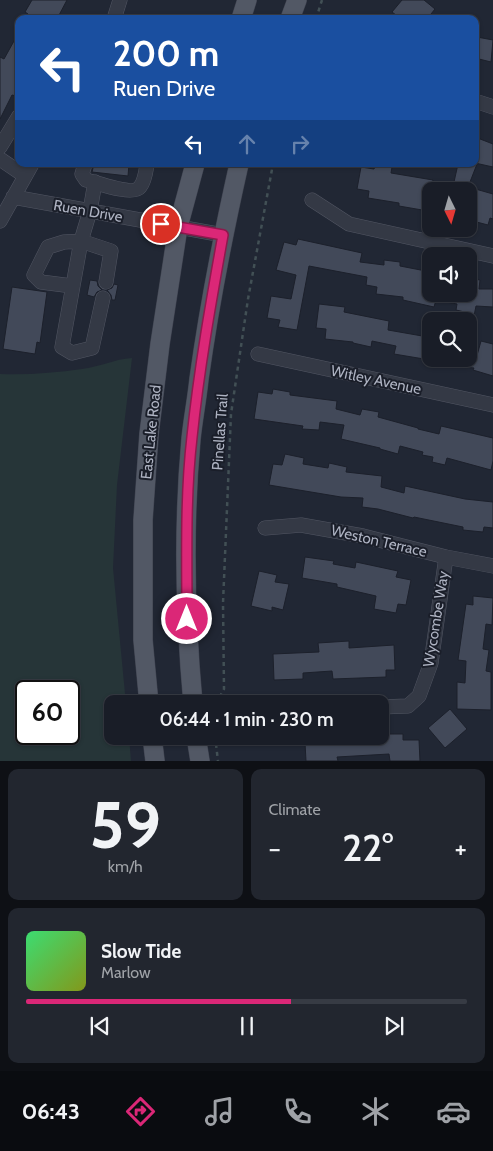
<!DOCTYPE html>
<html lang="en">
<head>
<meta charset="utf-8">
<style>
  :root { --surface:#191d27; --page:#22262f; --text:#f1f3f6; --muted:#9fa2a7; --line:#373b44; --accent:#db2777 }
  body { margin:0; font-family:Cabin,sans-serif; background:var(--page); color:var(--text); height:100vh; display:flex; flex-direction:column; font-size:19px; white-space:nowrap }
  * { box-sizing:border-box; margin:0 }
  p { font-size:16px; color:var(--muted) }
  .icon { flex:none; width:28px; height:28px; fill:none; stroke:currentColor; stroke-width:2; stroke-linecap:round; stroke-linejoin:round }
  .map { position:relative; height:761px; overflow:hidden }
  .drawer { display:flex; flex-direction:column; gap:8px; padding:8px; background:#0e1015; flex:1 }
  .drawer>* { flex:none }
  .hud { position:absolute; left:15px; top:15px; width:464px; height:152px; border-radius:10px; box-shadow:0 1px 4px #0004,0 0 0 1px var(--line); background:#1a4fa0; color:#fff; overflow:hidden }
  .needle { width:32px; rotate:175deg }
  .tools { position:absolute; left:422px; top:182px; display:grid; gap:10px }
  .tools a { display:grid; place-items:center; width:55px; height:55px; border-radius:10px; background:var(--surface); box-shadow:0 1px 4px #0004,0 0 0 1px var(--line); font-size:25px }
  .speed { position:absolute; left:15px; top:680px; display:flex; gap:10px; font-size:25px; font-weight:700; text-align:center }
  .speed>* { display:grid; place-content:center; width:65px; height:65px; border-radius:50%; background:var(--surface); box-shadow:0 1px 4px #0004,0 0 0 1px var(--line); line-height:1 }
  .speed .limit { border:2px solid #111; border-radius:8px; background:#fff; color:#111 }
  .pin { position:absolute; display:grid; place-items:center; width:42px; height:42px; color:#fff; margin:-21px; border:2px solid #fff; border-radius:50%; box-shadow:0 1px 5px #0007 }
  .me { position:absolute; width:55px; margin:-28px; rotate:0deg; stroke-linejoin:round; filter:drop-shadow(0 0 4px #0008) }
  .turn { display:flex; align-items:center; gap:18px; height:105px; padding:0 15px; font-size:22px }
  .turn .icon { width:65px; height:65px; stroke-width:2.5 }
  .turn b { display:block; font-size:35px; line-height:42px }
  .lanes { display:flex; align-items:center; height:48px; padding:0 15px; background:#0003; justify-content:center; gap:25px; direction:ltr }
  .lanes .off { opacity:.35 }
  .big { font-size:38px; font-weight:600; line-height:1.1 }
  .drawer .widget { flex:1; display:flex; flex-direction:column; justify-content:center; gap:8px; min-width:0; padding:0 18px; border-radius:10px; background:var(--page) }
  .drawer .dial { align-items:center; gap:0 }
  .dial b { font-size:65px; line-height:1 }
  .song { display:flex; align-items:center; gap:15px }
  .cover { width:60px; height:60px; border-radius:8px; background:linear-gradient(135deg,hsl(140 70% 55%),hsl(70 70% 35%)) }
  .played { height:5px; border-radius:2px; background:linear-gradient(90deg,var(--accent) 60%,var(--line) 60%) }
  .keys { display:flex; justify-content:space-around; direction:ltr }
  .heat { display:flex; justify-content:space-between; align-items:center; font-size:28px; direction:ltr }
  .drawer .tiles { flex:1; display:grid; gap:8px; grid-template-columns:1fr 1fr }
  .widget:last-child { grid-column:span 2 }
  .trip { position:absolute; left:104px; top:695px; width:285px; height:50px; border-radius:10px; background:var(--surface); box-shadow:0 1px 4px #0004,0 0 0 1px var(--line); font-weight:600; line-height:50px; text-align:center }
  .tabs { display:flex; height:80px; justify-content:space-around; align-items:center; background:#0a0c10; color:var(--muted) }
  .tabs .icon { width:35px; height:35px }
  .tabs .current { color:var(--accent) }
  .tabs b { font-size:22px; color:var(--text) }
  .map>svg:first-child { display:block }
  .green { fill:#263538; fill-rule:evenodd }
  .building { fill:#424959; stroke:#1c202b }
  .lines { fill:none; stroke-linecap:round; stroke-linejoin:round }
  .minor-casing { stroke:#525663; stroke-width:15 }
  .major-casing { stroke:#3e424f; stroke-width:20 }
  .path { stroke:#425055; stroke-width:2.5; stroke-dasharray:4 4; stroke-linecap:butt }
  .minor { stroke:#343945; stroke-width:14 }
  .major { stroke:#525865; stroke-width:19 }
  .route-casing { stroke:#8e194d; stroke-width:12 }
  .route { stroke:#db2777; stroke-width:9 }
  .labels { text-anchor:middle; stroke-width:4; stroke-linejoin:round; paint-order:stroke }
  .street-label { font-size:15px; fill:#aeb3c2; stroke:#1a1e29 }
</style>
</head>
<body>
<div class="map">
<svg width="493" height="761" viewBox="0 0 493 761">
  <rect width="100%" height="100%" fill="#212734"/>
  <path class="green" d="M132,358l-15,127 -4,83 13,136h-14v32h17l2,25h-131v-387c27,1 55,-1 82,-5 17,-2 33,-10 50,-11zM26,691h43v43h-43z"/>
  <path class="building" d="M32,0h35l-10,19h-31l2,-5 -3,-2z
    M402,0h22l11,9 -8,10h-26l-9,-7z
    M19,32v58l-3,6 -4,-1 -12,24v-62l4,2z
    M477,37l16,3 -2,22 -16,-4z
    M475,137l18,7v23l-18,-4z
    M94,164h35l-1,12 -36,-4z
    M376,164l16,3 -1,6 42,7 -5,31 -29,-5v-3l-31,-5 1,-7 -12,-2 4,-22 13,2z
    M458,164h19l-7,18 3,1 -1,5 21,6v25l-3,-1 -2,7 -19,-5v-29h-17z
    M298,239l64,14 -2,9 24,3v-5l16,2v4l31,6v22h38v-16l11,2 -1,9h14v18l-17,-1 -2,10 -5,-1v-2l-13,-3 1,-6 -21,-4 -2,7 -31,-7v-3l-27,-3 1,-7 -11,-2 1,-8 -58,-11 -12,64 -19,-3 2,-7 -13,-2 4,-22 20,3 5,-24 -20,-5 8,-28 12,3z
    M90,280l7,1 1,5 4,4 -5,2 -3,5 -7,-2z
    M114,284l4,1 -3,15h-3l-1,-5 -4,-5 5,-2z
    M12,287l35,5 -7,51 -3,-1 -2,12 -32,-5z
    M319,304l26,3 -1,5 45,9 -1,9 40,7 -4,22 -30,-5 2,-8 -24,-5 -1,6 -18,-4v-1l-28,-3 1,-10 -10,-1z
    M481,341l12,3v32l-20,-6 1,-2 -20,-2v-7h22z
    M273,389l17,3v3l47,6 -1,8 24,6 2,-6 17,3 -1,5 40,11v1l21,5 2,-8 52,12v23l-2,9 -44,-12 -2,7 -13,-3 1,-5 -11,-2 1,-3 -23,-6 -2,8 -18,-5v-1l-39,-9 3,-14 -24,-3 -1,8 -17,-1 1,-3 -49,-7 4,-27 14,2z
    M285,454l19,4 -1,6 25,4 1,-5 18,4 -1,5 36,4 -1,11 23,6 1,-7 60,13 28,3v26l-9,-1 -1,5 -20,-2v-3l-49,-10 -1,1 -35,-9 -16,-2 1,-9 -22,-1 -72,-12 4,-21 9,1z
    M305,557l29,4 -1,3 22,4 1,-6 42,9 -2,6 15,3 -5,25 -8,-1 -2,9 -22,-4 2,-13 -39,-9v-3l-35,-6z
    M259,571l18,4 -2,7 14,2 -6,26 -11,-3v4l-21,-5z
    M473,596l20,2 -1,27 -6,-1 -3,25 6,1 -3,21 5,1v38l-34,-1v-27l8,1 1,-22 -8,-1 8,-56 7,1z
    M349,641v7l45,-3 1,25h-9v7l-53,2 -1,-8 -29,2v6l-29,1 -1,-26 46,-2 -1,-9z
    M450,709l17,20 -22,19 -17,-20z
    M388,734h15v6h16l1,21h-30l-1,-7 -52,3 1,4h-32l-1,-18 45,-3 -1,-4h39z"/>
  <g class="lines">
    <g class="minor-casing">
      <path id="minor" d="M114,19l6,-19
        M475,101l18,6
        M0,147l19,-31
        M0,159l25,17
        M85,164l-3,10 4,6c12,3 47,16 54,7 5,-6 6,-16 7,-23
        M95,182l-5,29 -9,30 -19,106 10,6 20,-5 11,-50
        M13,197l210,38
        M312,200l37,24 144,32
        M0,221l32,-57
        M72,286l-31,-4 -7,-7 14,-28 16,-5 17,-1 30,10 -5,31
        M258,354l235,51
        M265,528l36,-3 62,11 83,21 47,9
        M380,707l28,-1 11,-10 12,-33 15,-106"/>
    </g>
    <g class="major-casing">
      <path id="major" d="M241,19l6,-19
        M290,19l7,-19
        M149,704l-6,-64v-120l6,-86 11,-90 18,-117 17,-63
        M193,704c-8,-88 -10,-177 -2,-265 2,-20 6,-40 8,-60 10,-72 24,-144 40,-215
        M152,736l3,25
        M196,736l4,25"/>
    </g>
    <path class="path" d="M316,19l6,-19
      M216,704l8,-15 -1,-86 8,-189 17,-115 25,-135
      M215,736l3,25"/>
    <use href="#minor" class="minor"/>
    <use href="#major" class="major"/>
  </g>
  <g class="lines">
    <g class="route-casing">
      <path id="route" d="M161,224l62,11c-12,67 -24,134 -31,202 -7,60 -5,122 -5,182"/>
    </g>
    <use href="#route" class="route"/>
  </g>
  <g class="labels">
    <g class="street-label">
      <text transform="translate(88 211) rotate(10)" y="5">Ruen Drive</text>
      <text transform="translate(376 380) rotate(12)" y="5">Witley Avenue</text>
      <text transform="translate(151 432) rotate(-84)" y="5">East Lake Road</text>
      <text transform="translate(220 432) rotate(-86)" y="5">Pinellas Trail</text>
      <text transform="translate(379 541) rotate(13)" y="5">Weston Terrace</text>
      <text transform="translate(436 619) rotate(-81)" y="5">Wycombe Way</text>
    </g>
  </g>
</svg>
<div class="tools">
<a><svg class="needle" viewBox="-14 -14 28 28"><path d="M0-13l5 13h-10z" fill="#e53935"/><path d="M0 13l5-13h-10z" fill="#9fa2a7"/></svg></a>
<a><svg class="icon" aria-label="sound" viewBox="0 0 24 24"><path d="M4 9h4l5-4v14l-5-4H4zM17 9q2 3 0 6"/></svg></a>
<a><svg class="icon" aria-label="search" viewBox="0 0 24 24"><circle cx="10" cy="10" r="6"/><path d="M15 15l6 6"/></svg></a>
</div>
<div class="speed"><div class="limit">60</div></div>
<div class="pin" style="left:161px;top:224px;background:#d93025"><svg class="icon" aria-label="arrive" viewBox="0 0 24 24"><path d="M6 21V4h12l-3 4 3 4H6"/></svg></div>
<svg class="me" style="left:187px;top:619px" viewBox="-20 -20 40 40"><circle r="17" fill="#db2777" stroke="#fff" stroke-width="3"/><path d="M0-11L8 9 0 5-8 9z" fill="#fff"/></svg>
<div class="trip">06:44 · 1 min · 230 m</div>
<div class="hud">
<div class="turn"><svg class="icon" aria-label="left" viewBox="0 0 24 24"><path d="M17 20v-9H6M10 6l-5 5 5 5"/></svg><div><b>200 m</b>Ruen Drive</div></div>
<div class="lanes"><svg class="icon" aria-label="left" viewBox="0 0 24 24"><path d="M17 20v-9H6M10 6l-5 5 5 5"/></svg><svg class="icon off" aria-label="ahead" viewBox="0 0 24 24"><path d="M12 20V5M6 11l6-6 6 6"/></svg><svg class="icon off" aria-label="right" viewBox="0 0 24 24"><path d="M7 20v-9h11M14 6l5 5-5 5"/></svg></div>
</div>
</div>
<section class="drawer">
<div class="tiles">
<div class="widget dial"><b>59</b><p>km/h</p></div>
<div class="widget"><p>Climate</p>
<div class="heat"><a>−</a><b class="big">22°</b><a>+</a></div>
</div>
<div class="widget">
<div class="song"><i class="cover"></i><div><b>Slow Tide</b><p>Marlow</p></div></div>
<div class="played"></div>
<div class="keys"><svg class="icon" aria-label="previous" viewBox="0 0 24 24"><path d="M18 5L8 12l10 7zM5 5v14"/></svg><svg class="icon" aria-label="pause" viewBox="0 0 24 24"><path d="M8 5v14M16 5v14"/></svg><svg class="icon" aria-label="next" viewBox="0 0 24 24"><path d="M6 5l10 7-10 7zM19 5v14"/></svg></div>
</div>
</div>
</section>
<nav class="tabs">
<b>06:43</b>
<svg class="icon current" aria-label="directions" viewBox="0 0 24 24"><path d="M12 3l9 9-9 9-9-9zM9 14v-3h6M13 9l2 2-2 2"/></svg>
<svg class="icon" aria-label="music" viewBox="0 0 24 24"><path d="M9 18V5l10-2v13"/><circle cx="6" cy="18" r="3"/><circle cx="16" cy="16" r="3"/></svg>
<svg class="icon" aria-label="phone" viewBox="0 0 24 24"><path d="M5 4h4l2 5-3 2q2 4 5 5l2-3 5 2v4C11 20 4 13 5 4z"/></svg>
<svg class="icon" aria-label="climate" viewBox="0 0 24 24"><path d="M12 3v18M4 7l16 10M4 17L20 7"/></svg>
<svg class="icon" aria-label="car" viewBox="0 0 24 24"><path d="M5 17H2v-5l4-1 3-4h7l3 4 3 1v5h-3M9 17h6M6 11h13"/><circle cx="7" cy="17" r="2"/><circle cx="17" cy="17" r="2"/></svg>
</nav>
</body>
</html>
